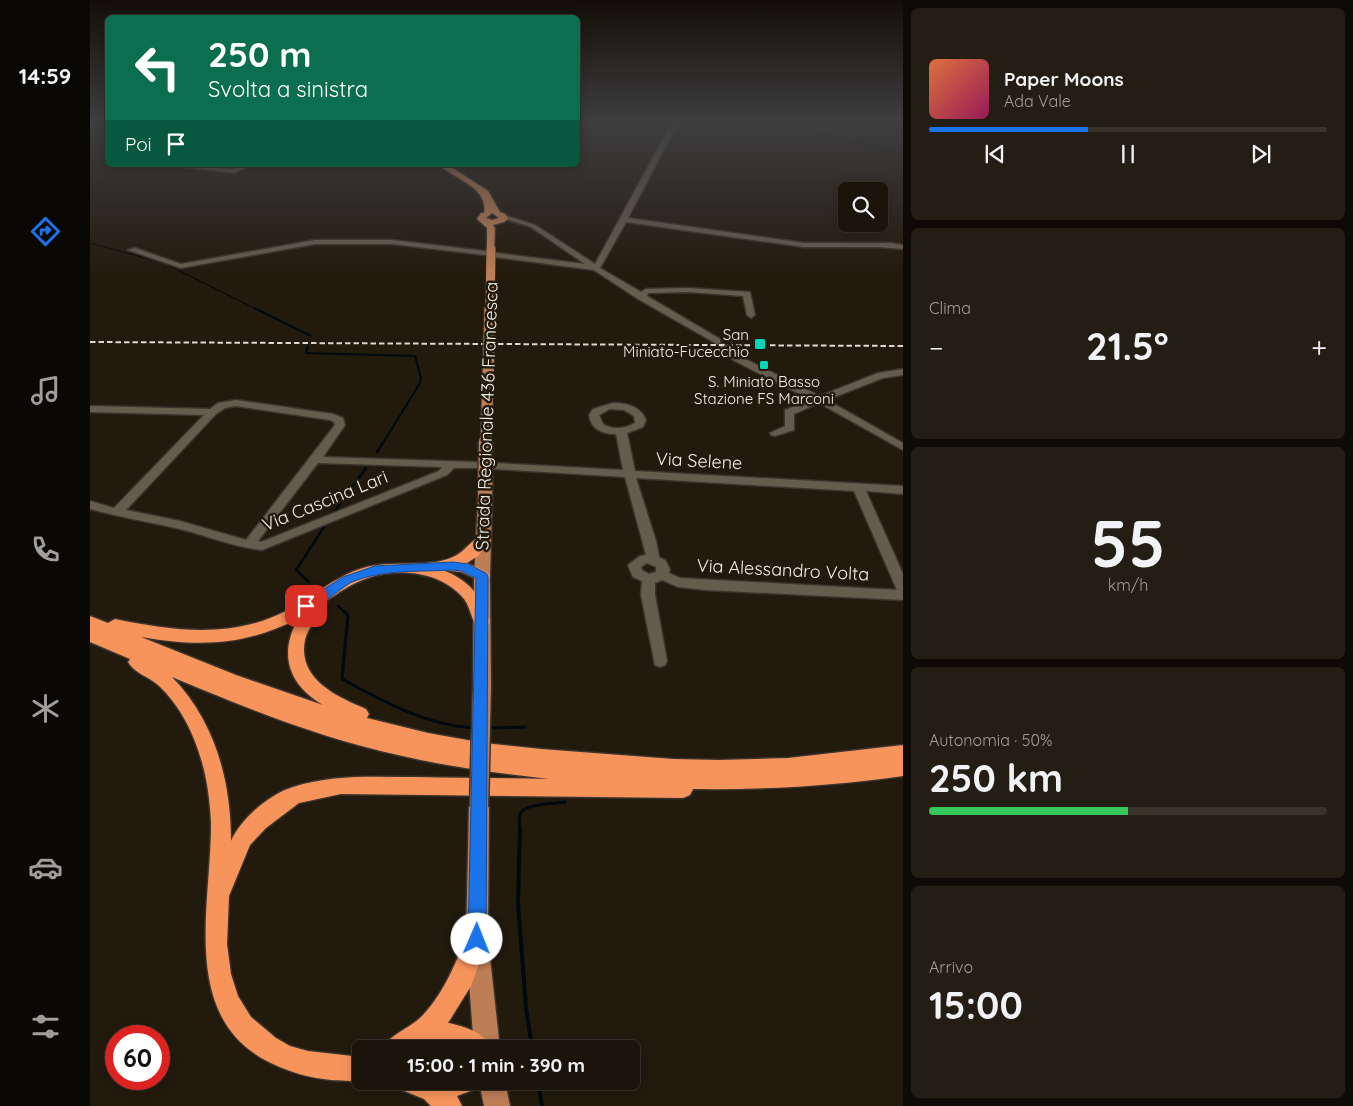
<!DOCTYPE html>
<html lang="it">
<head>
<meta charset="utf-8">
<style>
  :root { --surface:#1a140a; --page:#231d13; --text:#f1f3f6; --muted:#9f9e9c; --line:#38332b; --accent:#1a73e8 }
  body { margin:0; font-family:Quicksand,sans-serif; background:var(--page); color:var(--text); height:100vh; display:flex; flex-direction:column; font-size:19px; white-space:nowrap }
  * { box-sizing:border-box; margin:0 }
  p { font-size:16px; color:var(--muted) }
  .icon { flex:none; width:28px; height:28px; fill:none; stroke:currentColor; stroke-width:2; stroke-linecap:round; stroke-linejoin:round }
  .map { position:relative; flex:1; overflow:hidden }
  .details { display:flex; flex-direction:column; gap:8px; padding:8px; background:#0e0b06; width:450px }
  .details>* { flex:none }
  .top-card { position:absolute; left:15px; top:15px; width:475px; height:152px; border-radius:8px; box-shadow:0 2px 12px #0003,0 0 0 1px var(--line); background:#0b6e4f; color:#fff; overflow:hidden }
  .buttons { position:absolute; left:748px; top:182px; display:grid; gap:10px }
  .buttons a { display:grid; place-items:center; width:50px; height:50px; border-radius:8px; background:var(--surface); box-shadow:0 2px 12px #0003,0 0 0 1px var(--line); font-size:25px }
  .speed { position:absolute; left:15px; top:1025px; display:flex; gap:10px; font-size:25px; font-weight:700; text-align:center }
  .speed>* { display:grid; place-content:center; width:65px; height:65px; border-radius:50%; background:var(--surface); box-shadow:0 2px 12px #0003,0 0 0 1px var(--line); line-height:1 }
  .speed .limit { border:8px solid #d22; background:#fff; color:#111 }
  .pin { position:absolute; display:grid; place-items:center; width:42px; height:42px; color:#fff; margin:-21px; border-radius:10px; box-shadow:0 2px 8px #0006 }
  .me { position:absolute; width:55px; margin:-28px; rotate:1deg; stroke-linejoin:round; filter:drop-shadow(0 0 4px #0008) }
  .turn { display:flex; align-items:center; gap:18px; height:105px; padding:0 20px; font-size:22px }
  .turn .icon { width:65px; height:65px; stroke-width:2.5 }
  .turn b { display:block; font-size:35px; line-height:42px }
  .then { display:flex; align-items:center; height:48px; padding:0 20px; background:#0003; gap:10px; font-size:19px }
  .big { font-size:38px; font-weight:700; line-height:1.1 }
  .details .widget { flex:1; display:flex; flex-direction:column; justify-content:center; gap:8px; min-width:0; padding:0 18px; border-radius:8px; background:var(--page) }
  .details .dial { align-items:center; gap:0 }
  .dial b { font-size:65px; line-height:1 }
  .song { display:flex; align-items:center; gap:15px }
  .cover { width:60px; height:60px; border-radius:8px; background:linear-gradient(135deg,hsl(20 70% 55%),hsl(330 70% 35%)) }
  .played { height:5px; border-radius:2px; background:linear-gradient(90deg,var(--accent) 40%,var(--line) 40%) }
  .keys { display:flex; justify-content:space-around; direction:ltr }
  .heat { display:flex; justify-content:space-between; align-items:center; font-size:28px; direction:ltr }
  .charge { height:8px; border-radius:4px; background:linear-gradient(90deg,#34c759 50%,var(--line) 0) }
  .trip { position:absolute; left:262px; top:1040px; width:288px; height:50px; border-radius:8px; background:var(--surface); box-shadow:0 2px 12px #0003,0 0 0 1px var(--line); font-weight:700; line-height:50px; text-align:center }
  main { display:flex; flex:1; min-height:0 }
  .tab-bar { display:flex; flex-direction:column; width:90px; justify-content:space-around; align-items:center; background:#0a0804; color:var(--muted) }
  .tab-bar .icon { width:35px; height:35px }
  .tab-bar .selected { color:var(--accent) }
  .tab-bar b { font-size:22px; color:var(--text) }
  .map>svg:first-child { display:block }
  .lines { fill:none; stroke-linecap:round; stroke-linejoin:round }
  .stream-far4 { stroke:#000910; stroke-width:1 }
  .stream-far3 { stroke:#000910; stroke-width:2 }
  .stream-far2 { stroke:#000910; stroke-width:2.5 }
  .stream-far1 { stroke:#000910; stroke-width:3 }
  .stream { stroke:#000910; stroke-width:4 }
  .minor-casing { stroke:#3b342e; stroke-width:3 }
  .major-casing { stroke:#3b342e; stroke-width:3 }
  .highway-casing { stroke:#3b342e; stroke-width:3 }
  .minor { fill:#665c4d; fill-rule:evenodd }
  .major { fill:#bd7e56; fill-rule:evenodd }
  .highway { fill:#f7945c; fill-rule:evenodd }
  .rail { stroke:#ddd7ce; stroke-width:2; stroke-dasharray:5.5 3; stroke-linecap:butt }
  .major-bridge-far3-casing { stroke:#3b342e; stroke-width:10; stroke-linecap:butt }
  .major-bridge-far2-casing { stroke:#3b342e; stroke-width:13; stroke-linecap:butt }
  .major-bridge-far1-casing { stroke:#3b342e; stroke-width:17; stroke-linecap:butt }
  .major-bridge-casing { stroke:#3b342e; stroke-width:21; stroke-linecap:butt }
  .major-bridge-far3 { stroke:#bd7e56; stroke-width:9 }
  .major-bridge-far2 { stroke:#bd7e56; stroke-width:11 }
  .major-bridge-far1 { stroke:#bd7e56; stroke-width:14 }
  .major-bridge { stroke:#bd7e56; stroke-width:18 }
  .route { fill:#1a73e8; stroke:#114b97 }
  .poi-dot { fill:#03d5b6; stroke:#221a0d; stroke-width:2 }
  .labels { text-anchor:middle; stroke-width:5; stroke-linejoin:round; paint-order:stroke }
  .far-poi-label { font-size:15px; fill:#f6f0e8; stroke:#221a0d; text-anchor:end }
  .street-label { font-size:18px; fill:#f6f0e8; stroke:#221a0d }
</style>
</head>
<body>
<main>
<nav class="tab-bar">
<b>14:59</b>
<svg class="icon selected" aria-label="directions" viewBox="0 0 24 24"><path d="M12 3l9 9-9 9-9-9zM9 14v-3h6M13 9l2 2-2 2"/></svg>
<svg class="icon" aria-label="music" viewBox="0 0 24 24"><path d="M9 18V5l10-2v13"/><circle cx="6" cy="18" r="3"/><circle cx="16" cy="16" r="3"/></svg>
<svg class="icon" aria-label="phone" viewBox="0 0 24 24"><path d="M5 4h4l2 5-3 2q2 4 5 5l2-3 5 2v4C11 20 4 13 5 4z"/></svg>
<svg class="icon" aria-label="climate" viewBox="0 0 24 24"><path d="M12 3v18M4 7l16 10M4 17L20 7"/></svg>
<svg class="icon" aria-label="car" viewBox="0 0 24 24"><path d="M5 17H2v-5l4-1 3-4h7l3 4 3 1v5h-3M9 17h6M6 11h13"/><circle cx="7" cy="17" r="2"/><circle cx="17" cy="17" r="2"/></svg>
<svg class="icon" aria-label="filters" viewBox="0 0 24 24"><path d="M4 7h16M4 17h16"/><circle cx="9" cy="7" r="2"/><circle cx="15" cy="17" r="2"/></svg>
</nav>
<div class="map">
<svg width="813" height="1106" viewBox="0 0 813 1106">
  <rect width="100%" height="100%" fill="#221a0d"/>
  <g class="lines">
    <path class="stream-far4" d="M682,121l131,33
      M0,243l74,20 92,46"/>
    <path class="stream-far3" d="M164,308l57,28
      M218,346l-2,7 109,3 6,22 -1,5 -37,60"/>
    <path class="stream-far2" d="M287,452l7,-11
      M245,511l31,-43
      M219,582l-13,-12 28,-43
      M248,606l8,7"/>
    <path class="stream-far1" d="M255,612l3,3 -6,64c43,23 83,46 132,49
      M397,728l38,-1
      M430,830c0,-4 -2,-12 0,-16 4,-11 35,-10 45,-12"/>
    <path class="stream" d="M430,829l-2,74 8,104 6,42
      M448,1081l4,25"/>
    <g class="minor-casing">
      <path id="minor" d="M583,121h6l-51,97 176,25h87l12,2v4l-25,-2h-74l-178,-25 -26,46 41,24 5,-3 42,-1 62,4 5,23 -4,3 -4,-3 -4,-19 -55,-4 -40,1 -1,3 73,43v4l-3,1 -79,-45 -44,-29 -100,-13 -1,-2 4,-2 88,11 -54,-37 -29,-9 -1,-1 3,-2 31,10 60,39z
        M77,165l66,4 10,-4h8l-17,8z
        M225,240h77l93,11 4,2 -4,2 -93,-11h-77l-134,24 -53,-18 7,-2 46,16z
        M633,344l16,12 81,40 58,-23 25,-4v6l-20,3 -56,22 76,43v7l-84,-47 -25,11v16l-19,6 -4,-1 -1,-2 15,-7v-16l26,-10 -78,-40 -14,-13z
        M146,400l97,14 10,4 2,7 -22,32 153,5 6,3 -6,3h-22l-7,7 -185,75c-28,-3 -54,-14 -82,-21 -30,-7 -61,-12 -90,-20v-8l24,7 90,-93 -114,-3v-6l120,3 8,-6zM146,406l94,14 4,2 1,3 -89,115 -66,-19 -54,-11 90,-96 9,-6zM228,463l124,4 -3,4 -178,71 -3,-1z
        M523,403c14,0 27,3 33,17l-3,7 -16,6 8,38 268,15v8l-37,-3 37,83v26l-197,-10 -28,-3 -16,-7 -7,3v12l12,66 -2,4 -5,2 -5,-2 -14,-70 1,-14 -9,-4 -5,-12 12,-9 6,-1 -21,-78 -131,-8 -6,-3 6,-3 129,7 -7,-36c-14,0 -25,-5 -27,-19l4,-6zM520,409l14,1 10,6 1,7c-11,6 -22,7 -32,1l-4,-9zM546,478l218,13 43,99 -217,-12 -11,-5 1,-4 -5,-9 -6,-3 -3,-16zM557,563l9,4v5l-7,2 -7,-4 -1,-3z"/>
    </g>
    <g class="major-casing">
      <path id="major" d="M349,165h9l40,26 12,21 5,2 3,5 -4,3 -11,3 2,3 -1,23 -7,-2v-21l-10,-9 4,-6h3c5,-25 -29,-34 -45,-48zM402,213l7,5 -7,2 -6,-2z
        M395,497l5,1 2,3 -2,77 1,109 -3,5 -6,2 -6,-2 -3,-5 1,-109 4,-77 2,-3z
        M389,798l7,2 3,7 -1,132 12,110h-26l-8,-110 3,-132 3,-7z
        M389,1081h26l5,25h-26z"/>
    </g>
    <g class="highway-casing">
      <path id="highway" d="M394,535l5,2 2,3 -13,16 -11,7 20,9 3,4 -3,4 -5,1 -21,-9 -18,-2c25,10 40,26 47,52l-2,4 -6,2 -6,-2c-5,-9 -6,-19 -12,-27 -23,-28 -67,-32 -99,-20 -14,5 -27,14 -39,22l1,3c-7,12 -19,22 -22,36 -8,39 32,57 61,69l3,5 -2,4 61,15 56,10 57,6 132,10 46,1 69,-2 115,-13v31c-70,10 -139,14 -210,13l-3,6 -7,3 -342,-4 -42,9 -33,25 -16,17 -21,51 -2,48 4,30 7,22 13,21 25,21 14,8 18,5 53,6v24h4l-4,2c-10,-3 -20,-2 -30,-3 -20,-2 -39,-7 -58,-16 -96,-44 -61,-160 -62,-242 -1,-18 -3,-37 -8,-56 -8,-30 -22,-60 -45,-81 -9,-8 -24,-12 -30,-23l2,-3 -40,-17v-26l18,7 7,-4c59,12 116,20 171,-8 27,-14 48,-34 77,-43 29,-9 63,1 90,-11 12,-5 19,-19 31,-22zM208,619c-20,36 -9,66 25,86l-87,-30 -95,-38c59,10 102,9 157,-18zM82,677c74,31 149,61 226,78 50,12 100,18 151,24 -45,-1 -90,-1 -134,-2 -41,0 -82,-3 -122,10 -23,7 -52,31 -62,54 0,-60 -16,-120 -59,-164z
        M387,928l8,3 3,8 -17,47 -23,37c16,3 38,10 44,26l-68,-3 -3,3h-38c5,-14 28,-21 40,-34 23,-25 33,-54 46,-84z
        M308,1081h79l-4,9 -16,6 5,10h-31l-7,-7 -22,-9z"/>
    </g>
    <use href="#minor" class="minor"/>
    <use href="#major" class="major"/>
    <use href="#highway" class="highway"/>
    <path class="rail" d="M0,342l813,4"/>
    <g class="major-bridge-far3-casing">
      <path id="major-bridge-far3" d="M400,309l1,-60"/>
    </g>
    <g class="major-bridge-far2-casing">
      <path id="major-bridge-far2" d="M396,443l4,-135"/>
    </g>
    <g class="major-bridge-far1-casing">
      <path id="major-bridge-far1" d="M395,501l1,-60"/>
    </g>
    <g class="major-bridge-casing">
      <path id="major-bridge" d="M389,807l3,-120"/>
    </g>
    <use href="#major-bridge-far3" class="major-bridge-far3"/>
    <use href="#major-bridge-far2" class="major-bridge-far2"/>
    <use href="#major-bridge-far1" class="major-bridge-far1"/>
    <use href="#major-bridge" class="major-bridge"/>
  </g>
  <linearGradient id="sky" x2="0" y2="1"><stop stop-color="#130e07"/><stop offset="0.44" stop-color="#3e3e40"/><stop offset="1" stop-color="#3e3e40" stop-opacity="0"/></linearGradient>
  <rect width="813" height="275" fill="url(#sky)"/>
  <path class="route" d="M363,562l15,2 18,9 2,3 -2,363 -3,6 -6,2 -6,-2 -3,-6 8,-361 -15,-7 -8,-1c-33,2 -70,-1 -101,12 -12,6 -37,31 -50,27l-2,-3 2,-3 41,-26 32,-11z"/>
  <g class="poi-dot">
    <rect x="664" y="338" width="12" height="12" rx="2.5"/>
    <rect x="669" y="360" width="10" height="10" rx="2.5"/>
  </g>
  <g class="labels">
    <g class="far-poi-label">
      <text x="659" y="340">San<tspan x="659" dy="17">Miniato-Fucecchio</tspan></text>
      <text x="674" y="387" text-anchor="middle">S. Miniato Basso<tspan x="674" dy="17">Stazione FS Marconi</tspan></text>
    </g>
    <g class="street-label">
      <text transform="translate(397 416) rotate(-88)" y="6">Strada Regionale 436 Francesca</text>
      <text transform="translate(609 461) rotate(3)" y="6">Via Selene</text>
      <text transform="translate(235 501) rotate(-22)" y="6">Via Cascina Lari</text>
      <text transform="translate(693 570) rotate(3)" y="6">Via Alessandro Volta</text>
    </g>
  </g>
</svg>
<div class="buttons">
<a><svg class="icon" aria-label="search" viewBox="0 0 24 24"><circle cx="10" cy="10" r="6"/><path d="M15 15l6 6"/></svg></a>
</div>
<div class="speed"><div class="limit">60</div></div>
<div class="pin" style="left:216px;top:606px;background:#d93025"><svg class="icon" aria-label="arrive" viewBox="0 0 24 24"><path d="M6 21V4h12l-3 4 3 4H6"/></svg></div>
<svg class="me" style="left:387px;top:939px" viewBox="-20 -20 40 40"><circle r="19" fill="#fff"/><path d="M0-13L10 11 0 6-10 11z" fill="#1a73e8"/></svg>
<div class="trip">15:00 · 1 min · 390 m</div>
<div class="top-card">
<div class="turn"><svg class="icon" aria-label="left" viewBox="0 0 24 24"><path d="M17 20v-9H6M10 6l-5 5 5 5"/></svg><div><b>250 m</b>Svolta a sinistra</div></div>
<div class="then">Poi<svg class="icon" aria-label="arrive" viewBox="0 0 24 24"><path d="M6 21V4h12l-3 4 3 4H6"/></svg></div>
</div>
</div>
<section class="details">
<div class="widget">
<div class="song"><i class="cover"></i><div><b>Paper Moons</b><p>Ada Vale</p></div></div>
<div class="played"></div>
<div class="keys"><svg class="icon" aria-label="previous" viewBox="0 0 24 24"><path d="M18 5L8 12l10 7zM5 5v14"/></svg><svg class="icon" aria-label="pause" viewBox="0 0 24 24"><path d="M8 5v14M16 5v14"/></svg><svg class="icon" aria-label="next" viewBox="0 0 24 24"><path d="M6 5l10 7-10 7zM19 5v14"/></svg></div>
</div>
<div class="widget"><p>Clima</p>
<div class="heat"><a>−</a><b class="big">21.5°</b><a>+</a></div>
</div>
<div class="widget dial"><b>55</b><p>km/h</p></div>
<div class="widget"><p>Autonomia · 50%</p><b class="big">250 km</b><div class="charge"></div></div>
<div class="widget"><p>Arrivo</p><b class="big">15:00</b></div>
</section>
</main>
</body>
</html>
